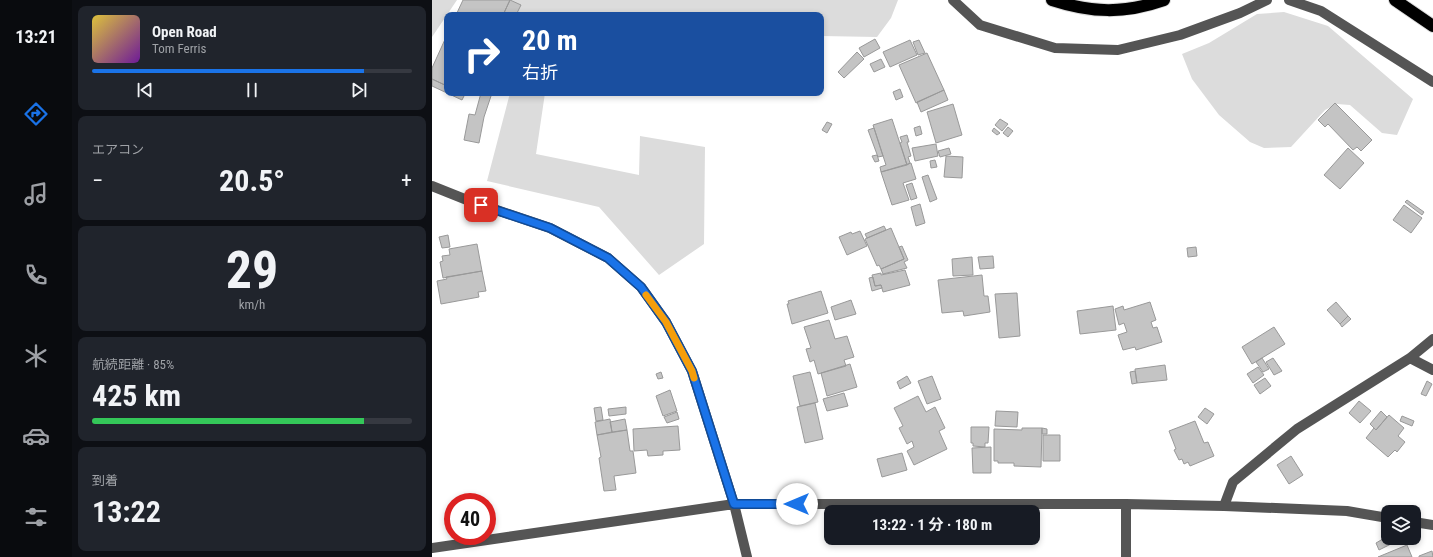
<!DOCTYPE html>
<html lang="ja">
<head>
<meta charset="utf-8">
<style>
  :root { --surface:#171b24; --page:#20242c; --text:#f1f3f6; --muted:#9ea1a6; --line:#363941; --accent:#1a73e8 }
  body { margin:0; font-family:"Roboto Condensed","Noto Sans JP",sans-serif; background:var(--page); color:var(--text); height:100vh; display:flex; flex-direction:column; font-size:15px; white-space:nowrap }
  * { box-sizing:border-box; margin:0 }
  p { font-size:13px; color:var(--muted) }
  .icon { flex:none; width:22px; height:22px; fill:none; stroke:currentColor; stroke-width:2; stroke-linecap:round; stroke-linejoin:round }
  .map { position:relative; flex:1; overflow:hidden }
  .side { display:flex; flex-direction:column; gap:6px; padding:6px; background:#0d0f14; width:360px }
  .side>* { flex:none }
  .top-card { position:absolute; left:12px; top:12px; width:380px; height:84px; border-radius:8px; box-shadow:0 2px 6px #0003; background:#1a4fa0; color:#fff; overflow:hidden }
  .controls { position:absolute; left:949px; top:505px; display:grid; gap:8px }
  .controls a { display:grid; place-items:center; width:40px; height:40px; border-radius:8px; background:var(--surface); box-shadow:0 2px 6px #0003; font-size:20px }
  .speed { position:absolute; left:12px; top:493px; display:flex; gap:8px; font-size:20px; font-weight:700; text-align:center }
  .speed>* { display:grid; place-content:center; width:52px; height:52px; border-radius:50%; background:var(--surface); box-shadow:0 2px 6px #0003; line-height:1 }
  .speed .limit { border:6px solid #d22; background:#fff; color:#111 }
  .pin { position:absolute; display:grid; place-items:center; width:34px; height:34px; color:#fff; margin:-17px; border-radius:8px; box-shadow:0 2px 6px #0006 }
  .me { position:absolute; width:44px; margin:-22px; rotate:270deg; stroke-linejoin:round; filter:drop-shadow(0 0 3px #0008) }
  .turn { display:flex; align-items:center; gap:14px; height:84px; padding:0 12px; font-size:18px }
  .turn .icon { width:52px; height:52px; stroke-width:2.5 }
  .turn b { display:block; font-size:28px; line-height:34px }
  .big { font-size:30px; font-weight:700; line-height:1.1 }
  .side .card { flex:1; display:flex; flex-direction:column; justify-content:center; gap:6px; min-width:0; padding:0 14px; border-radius:8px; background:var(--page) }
  .side .dial { align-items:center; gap:0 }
  .dial b { font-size:52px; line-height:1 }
  .song { display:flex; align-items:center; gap:12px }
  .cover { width:48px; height:48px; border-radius:6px; background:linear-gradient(135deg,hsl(50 70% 55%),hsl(280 70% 35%)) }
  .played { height:4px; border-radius:2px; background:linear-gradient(90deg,var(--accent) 85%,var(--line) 85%) }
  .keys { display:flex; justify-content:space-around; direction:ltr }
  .heat { display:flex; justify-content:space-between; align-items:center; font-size:22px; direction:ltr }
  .charge { height:6px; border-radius:3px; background:linear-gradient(90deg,#34c759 85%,var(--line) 0) }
  .trip { position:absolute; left:392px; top:505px; width:216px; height:40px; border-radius:8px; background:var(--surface); box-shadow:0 2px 6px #0003; font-weight:700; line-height:40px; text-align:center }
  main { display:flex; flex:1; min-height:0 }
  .menu { display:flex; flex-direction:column; width:72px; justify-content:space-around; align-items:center; background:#090b0e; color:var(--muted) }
  .menu .icon { width:28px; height:28px }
  .menu .on { color:var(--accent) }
  .menu b { font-size:18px; color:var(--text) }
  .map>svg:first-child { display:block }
  .green { fill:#dcdcdc }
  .building { fill:#c4c4c4; stroke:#999 }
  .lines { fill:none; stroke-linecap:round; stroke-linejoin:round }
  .highway-casing { stroke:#dbdbdb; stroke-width:14 }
  .minor { stroke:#555; stroke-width:10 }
  .highway { stroke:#000; stroke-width:12 }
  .route-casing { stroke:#114b97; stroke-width:10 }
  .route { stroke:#1a73e8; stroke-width:7 }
  .slow { stroke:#f59e0b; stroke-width:7 }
</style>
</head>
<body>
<main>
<nav class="menu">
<b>13:21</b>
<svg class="icon on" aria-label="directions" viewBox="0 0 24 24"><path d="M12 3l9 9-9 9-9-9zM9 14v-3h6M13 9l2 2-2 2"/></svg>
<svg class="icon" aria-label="music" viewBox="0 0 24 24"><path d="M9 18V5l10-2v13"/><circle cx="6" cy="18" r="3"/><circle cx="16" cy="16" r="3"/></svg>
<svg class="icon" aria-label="phone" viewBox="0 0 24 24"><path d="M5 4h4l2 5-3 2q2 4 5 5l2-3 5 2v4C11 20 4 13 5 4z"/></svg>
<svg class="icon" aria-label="climate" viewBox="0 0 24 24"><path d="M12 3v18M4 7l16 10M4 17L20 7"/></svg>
<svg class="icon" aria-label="car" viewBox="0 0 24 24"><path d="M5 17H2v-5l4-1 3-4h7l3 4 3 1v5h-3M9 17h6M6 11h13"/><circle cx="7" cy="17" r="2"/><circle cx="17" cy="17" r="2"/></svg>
<svg class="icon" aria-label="filters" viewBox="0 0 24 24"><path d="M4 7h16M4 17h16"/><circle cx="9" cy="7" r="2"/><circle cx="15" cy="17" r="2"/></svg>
</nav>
<section class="side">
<div class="card">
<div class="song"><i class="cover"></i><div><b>Open Road</b><p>Tom Ferris</p></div></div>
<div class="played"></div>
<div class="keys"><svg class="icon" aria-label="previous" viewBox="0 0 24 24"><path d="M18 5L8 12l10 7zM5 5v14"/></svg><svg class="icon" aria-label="pause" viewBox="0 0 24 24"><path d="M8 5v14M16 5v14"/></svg><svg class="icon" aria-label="next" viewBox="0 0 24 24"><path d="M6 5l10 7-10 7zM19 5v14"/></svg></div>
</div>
<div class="card"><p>エアコン</p>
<div class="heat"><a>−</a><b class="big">20.5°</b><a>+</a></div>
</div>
<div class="card dial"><b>29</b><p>km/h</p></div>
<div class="card"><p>航続距離 · 85%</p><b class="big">425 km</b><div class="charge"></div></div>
<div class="card"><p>到着</p><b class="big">13:22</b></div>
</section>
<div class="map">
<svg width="1001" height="557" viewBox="0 0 1001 557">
  <rect width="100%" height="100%" fill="#fff"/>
  <path class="green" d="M0,0h25l-25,37z
    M79,0h387l-7,18 -14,19 -56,-1v-21h-310z
    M852,12l44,14 85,73 -16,36 -15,-2 -32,-28 -13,-1 -12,6 -34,37 -27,1 -14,-6 -31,-27 -27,-36 -10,-25 27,-11 48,-29z
    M78,93h35l-9,61 103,21 1,-39 65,11 -1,97 -45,31 -60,-68 -112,-26z"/>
  <path class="building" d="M31,0h47l-7,15h-47z
    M78,0l11,5 -5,10h-13z
    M15,35v51l-15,-7v-11z
    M443,39l5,9 -16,9 -5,-9z
    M478,40l7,15 -27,12 -7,-15z
    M487,40l6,13 -7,2 -5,-13z
    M425,52l7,7 -20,19 -6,-6z
    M495,53l17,37 -28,13 -17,-38z
    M449,59l4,8 -11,5 -4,-8z
    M0,79l15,7v7h16l2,1 -3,6 -30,-14z
    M468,89l3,8 -7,3 -3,-8z
    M512,90l4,10 -27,12 -4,-10z
    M49,93h11l-8,24 -5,26 -15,-3 5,-26 6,1z
    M903,103l37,37 -11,11 -4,-4 -4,3 -25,-26 -3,3 -7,-7z
    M521,104l9,31 -26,8 -9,-31z
    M460,119l15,46 -26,7 -1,-5 6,-2 -13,-40z
    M568,119l8,5 -6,7 -7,-6z
    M395,122l5,2 -5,9 -5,-3z
    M488,126l2,8 -6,2 -2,-8z
    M576,127l5,4 -5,6 -5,-4z
    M442,128l9,28 -5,1 -10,-27z
    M562,128l6,5 -3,2 -5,-4z
    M475,135l2,7h-2l4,14 -3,1 2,6 -3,2 -7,-22 2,-1 -2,-5z
    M504,144l2,12 -23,5 -3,-13z
    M517,148l2,6 -11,3 -2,-6z
    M916,148l16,15 -24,26 -16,-14z
    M445,155l2,6 -4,1 -3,-6z
    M514,156l17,1 -1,21 -18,-1z
    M503,160l2,7 -6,1 -1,-7z
    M479,163l5,16 -13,4 6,17 -17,5 -11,-33z
    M496,175l9,24 -7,3 -8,-25z
    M480,183l5,15 -6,2 -5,-15z
    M975,200l17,12 -2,3 -17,-13z
    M488,204l5,19 -9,3 -5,-19z
    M972,205l18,13 -11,15 -18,-13z
    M452,226l2,4 -19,8 -2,-4z
    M459,228l13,31 -23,10 -2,-4 -2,1 -12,-27z
    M428,231l7,15 -20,9 -8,-18 12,-5 1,2z
    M16,235l2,12 -8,1 -3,-11z
    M45,244l5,27 -39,7 -3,-16 3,-1 -1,-5 8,-1 -1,-6z
    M470,246l6,14 -4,2 3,6 -24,6 -2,-5 23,-10 -5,-12z
    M764,247l1,9 -9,1 -1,-9z
    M561,256l1,12 -14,1 -2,-12z
    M540,257l1,18 -20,1 -1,-17z
    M473,270l5,15 -27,7 -2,-7 -6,1 -3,-11 9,-2v2z
    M50,271l4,20 -8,1 1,5 -38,7 -4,-23 10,-2 -1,-2z
    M550,275l2,21h4l2,16 -26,4 -1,-5 -21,2 -4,-33z
    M441,277l2,9 6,-1 1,3 -10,3 -3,-13z
    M389,291l7,22 -36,11 -5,-20h2l-1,-3z
    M585,293l3,43 -21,2 -4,-44z
    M419,300l5,14 -21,6 -4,-13z
    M718,302l6,18 -5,2 2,6 4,-1 5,15 -26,8 -1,-3 -12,3 -5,-15 9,-3 -3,-9 -5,2 -4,-16 8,-3 1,4z
    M904,302l12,14 -8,8 -13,-14z
    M681,306l3,24 -36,4 -3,-23z
    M916,316l3,3 -9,8 -2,-3z
    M397,320l6,19 12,-3 7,21 -10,3 2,6 -28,8 -4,-14 -4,2 -4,-13 5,-1 -7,-21z
    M842,327l11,17 -33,20 -10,-17z
    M830,358l7,11 -6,3 -7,-10z
    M841,358l9,13 -8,4 -8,-13z
    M418,364l7,23 -30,9 -6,-23z
    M733,365l2,15 -30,3 -2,-14z
    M826,367l6,8 -11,8 -6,-9z
    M703,371l2,12 -5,1 -2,-12z
    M229,372l2,6 -5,1 -2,-5z
    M378,372l8,30 -18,4 -7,-30z
    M475,376l4,7 -11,6 -3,-7z
    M500,376l9,23 -14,5 -9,-23z
    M833,378l6,8 -11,8 -6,-9z
    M995,381l5,3 -6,12 -5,-2z
    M238,390l7,21 -14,5 -7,-20z
    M412,393l4,13 -21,5 -4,-12z
    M486,396l8,16 9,-5 10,21 -6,3 8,18 -33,16 -7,-14 7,-4 -2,-6 -5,3 -8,-16 4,-2 -9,-18z
    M927,401l12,10 -11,12 -11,-10z
    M383,403l8,36 -18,4 -8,-36z
    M169,407l2,13 -7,1 -2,-13z
    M194,407v7l-17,2 -1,-7z
    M773,408l9,6 -7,10 -9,-7z
    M564,411l22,1 -1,15 -22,-1z
    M949,411l6,6 -11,13 -6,-6z
    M245,412l2,7 -12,4 -3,-6z
    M957,415l15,13 -6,8 7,6 -8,10 -2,-2 -7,7 -22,-19 8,-10 2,2z
    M970,416l12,5 -2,5 -12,-5z
    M178,419l2,13 -15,3 -2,-13z
    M193,419l2,11 -15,2 -2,-10z
    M763,421l9,22 4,-1 6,14 -24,10 -2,-4 -4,2 -2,-5 -3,1 -5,-10 2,-1 -7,-18z
    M246,426l2,24 -17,1v4l-15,1 -1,-6 -13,1 -1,-22z
    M539,427h18l-1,16h-3v4l-12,-1v-3h-2z
    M590,428h20l-1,39 -27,-1v-3h-16v-2h-4v-32l28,1z
    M610,428l5,1v5h-5z
    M195,430l3,21h3l3,22 -22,3 2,14 -12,1 -5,-33 2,-1 -4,-22z
    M611,435h17v26h-17z
    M559,447v26h-18l-1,-25z
    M470,453l5,17 -25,7 -5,-18z
    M859,456l12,19 -14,9 -12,-19z
    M956,536v2h8l1,3 -18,9 -3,-7z
    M975,545l5,12h-34z
    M1000,551l1,6h-14v-1z"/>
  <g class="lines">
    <g class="highway-casing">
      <path id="highway" d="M620,0c40,13 72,14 112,0
        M963,0l38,26"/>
    </g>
    <path class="minor" d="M521,0l27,25 75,23 63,2 62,-15 60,-22 27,-13
      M857,0l32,11 112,71
      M0,186l35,14 83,28 58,30 33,29 25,35 26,49 42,133 13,53
      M978,358l23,12
      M694,504v53
      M792,506l9,-24 64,-53 113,-71 23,-19
      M982,522l19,3
      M0,548l302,-44h392l98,2 123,5 41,7"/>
    <use href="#highway" class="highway"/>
  </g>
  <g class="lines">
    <g class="route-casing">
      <path id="route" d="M49,205l69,23 58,30 33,29 25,35 26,49 42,133h63"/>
    </g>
    <use href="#route" class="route"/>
    <path class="slow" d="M214,295l20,27 26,49 2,7"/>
  </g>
</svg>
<div class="controls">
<a><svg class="icon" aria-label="layers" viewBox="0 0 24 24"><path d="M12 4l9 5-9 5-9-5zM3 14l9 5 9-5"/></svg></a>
</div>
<div class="speed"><div class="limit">40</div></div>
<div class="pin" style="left:49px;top:205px;background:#d93025"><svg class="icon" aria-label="arrive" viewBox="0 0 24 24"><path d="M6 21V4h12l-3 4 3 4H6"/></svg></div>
<svg class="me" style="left:365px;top:504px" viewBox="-20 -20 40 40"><circle r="19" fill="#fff"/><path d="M0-13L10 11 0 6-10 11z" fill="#1a73e8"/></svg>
<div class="trip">13:22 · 1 分 · 180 m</div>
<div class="top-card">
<div class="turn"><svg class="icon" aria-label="right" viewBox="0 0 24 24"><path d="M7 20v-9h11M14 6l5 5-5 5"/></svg><div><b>20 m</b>右折</div></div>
</div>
</div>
</main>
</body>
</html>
